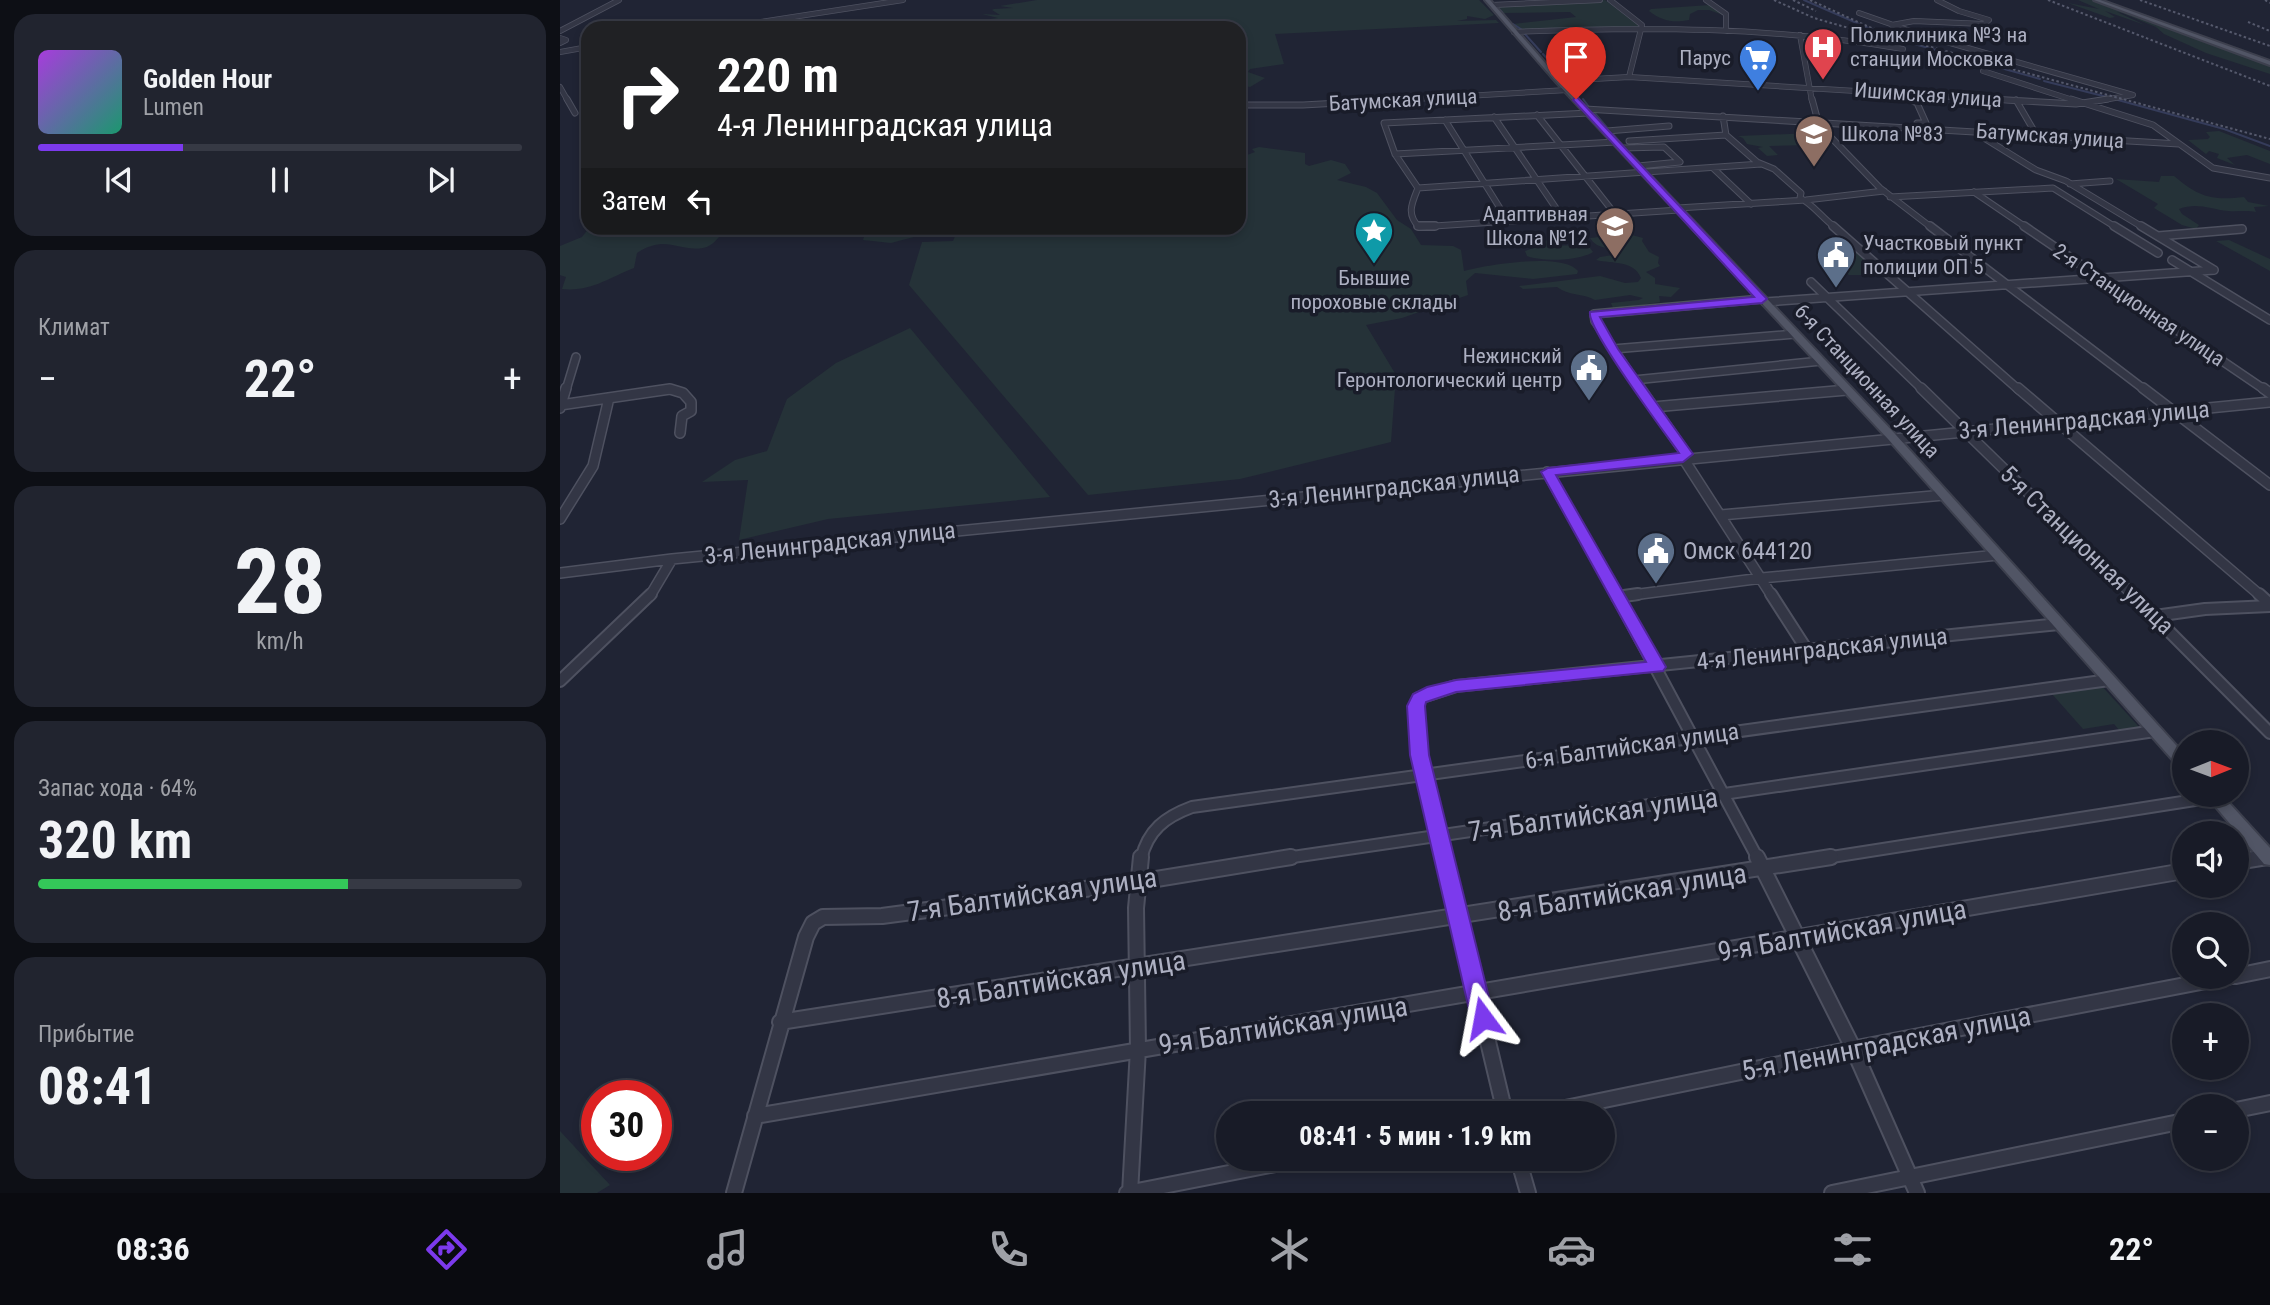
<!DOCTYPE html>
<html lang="ru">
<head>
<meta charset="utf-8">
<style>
  :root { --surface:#181b27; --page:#21242f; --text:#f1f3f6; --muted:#9fa1a7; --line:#363944; --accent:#7c3aed }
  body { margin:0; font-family:"Roboto Condensed",sans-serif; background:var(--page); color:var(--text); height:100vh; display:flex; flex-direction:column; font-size:26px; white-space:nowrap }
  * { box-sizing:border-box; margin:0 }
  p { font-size:23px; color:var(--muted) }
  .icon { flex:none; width:38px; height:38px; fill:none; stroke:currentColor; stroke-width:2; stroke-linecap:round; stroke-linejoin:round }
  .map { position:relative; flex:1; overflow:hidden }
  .side { display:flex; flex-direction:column; gap:14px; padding:14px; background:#0d0f15; width:560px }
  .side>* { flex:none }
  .hud { position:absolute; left:21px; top:21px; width:665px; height:214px; border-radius:21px; box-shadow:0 4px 10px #0003,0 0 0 2px var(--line); background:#202124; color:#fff; overflow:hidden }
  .needle { width:46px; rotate:89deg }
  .fabs { position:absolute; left:1612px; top:730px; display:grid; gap:14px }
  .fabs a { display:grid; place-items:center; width:77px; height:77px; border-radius:50%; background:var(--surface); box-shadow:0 4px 10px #0003,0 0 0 2px var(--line); font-size:35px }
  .speed { position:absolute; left:21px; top:1080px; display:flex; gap:14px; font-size:35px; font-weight:700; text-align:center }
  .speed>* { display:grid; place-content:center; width:91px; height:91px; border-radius:50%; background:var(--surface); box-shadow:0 4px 10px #0003,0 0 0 2px var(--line); line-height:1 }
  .speed .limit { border:10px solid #d22; background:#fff; color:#111 }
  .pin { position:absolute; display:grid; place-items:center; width:60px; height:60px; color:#fff; margin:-72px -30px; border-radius:50% 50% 50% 0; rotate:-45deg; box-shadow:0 0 7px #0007 }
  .pin .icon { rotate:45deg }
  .me { position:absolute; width:77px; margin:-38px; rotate:347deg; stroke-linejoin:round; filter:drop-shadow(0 0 5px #0008) }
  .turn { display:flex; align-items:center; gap:24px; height:147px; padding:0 21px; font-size:32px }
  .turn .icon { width:91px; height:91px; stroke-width:2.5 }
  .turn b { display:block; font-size:49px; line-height:60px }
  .then { display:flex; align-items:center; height:66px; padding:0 21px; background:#0003; gap:14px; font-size:26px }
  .big { font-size:52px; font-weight:700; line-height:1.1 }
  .side .tile { flex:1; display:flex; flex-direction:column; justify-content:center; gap:10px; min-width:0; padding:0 24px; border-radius:21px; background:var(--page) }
  .side .dial { align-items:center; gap:0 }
  .dial b { font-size:91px; line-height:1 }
  .song { display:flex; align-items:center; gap:21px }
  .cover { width:84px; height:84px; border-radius:10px; background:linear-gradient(135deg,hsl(280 70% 55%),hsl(160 70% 35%)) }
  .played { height:7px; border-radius:4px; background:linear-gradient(90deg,var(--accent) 30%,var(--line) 30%) }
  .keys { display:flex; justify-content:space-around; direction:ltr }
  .heat { display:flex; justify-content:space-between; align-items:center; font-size:38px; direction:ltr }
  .charge { height:10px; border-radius:5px; background:linear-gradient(90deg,#34c759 64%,var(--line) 0) }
  .trip { position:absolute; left:656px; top:1101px; width:399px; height:70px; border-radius:35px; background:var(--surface); box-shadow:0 4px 10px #0003,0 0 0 2px var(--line); font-weight:700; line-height:70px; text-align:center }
  .menu { display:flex; height:112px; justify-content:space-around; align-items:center; background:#0a0b10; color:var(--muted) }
  .menu .icon { width:49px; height:49px }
  .menu .selected { color:var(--accent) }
  .menu b { font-size:32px; color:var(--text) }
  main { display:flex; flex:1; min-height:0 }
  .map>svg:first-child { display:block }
  .green { fill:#253238 }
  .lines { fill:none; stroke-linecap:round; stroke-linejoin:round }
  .stream { stroke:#353c5a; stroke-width:2 }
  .minor-far5-casing { stroke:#4e5160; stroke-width:6 }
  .minor-far4-casing { stroke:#4e5160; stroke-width:7 }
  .minor-far3-casing { stroke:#4e5160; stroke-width:10 }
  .minor-far2-casing { stroke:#4e5160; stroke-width:12 }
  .minor-far1-casing { stroke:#4e5160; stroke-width:14 }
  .minor-casing { stroke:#4e5160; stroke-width:18 }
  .major-casing { stroke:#3d404e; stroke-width:4 }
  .minor-far5 { stroke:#333645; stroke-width:4.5 }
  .minor-far4 { stroke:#333645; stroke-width:5 }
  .minor-far3 { stroke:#333645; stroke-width:7 }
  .minor-far2 { stroke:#333645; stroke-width:9 }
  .minor-far1 { stroke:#333645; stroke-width:10 }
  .minor { stroke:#333645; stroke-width:14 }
  .major { fill:#515565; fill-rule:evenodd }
  .rail { stroke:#55596c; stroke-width:2; stroke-dasharray:2.5 2.5; stroke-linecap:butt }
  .route { fill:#7c3aed; stroke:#51269a; stroke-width:2 }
  .labels { text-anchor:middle; stroke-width:7; stroke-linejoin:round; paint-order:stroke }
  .far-poi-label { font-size:21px; fill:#adb0c2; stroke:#191c29; text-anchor:start }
  .far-street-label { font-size:21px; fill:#adb0c2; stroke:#191c29 }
  .street-label { font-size:24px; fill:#adb0c2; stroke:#191c29 }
  .poi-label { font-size:24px; fill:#adb0c2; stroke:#191c29; text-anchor:start }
  .near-street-label { font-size:28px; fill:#adb0c2; stroke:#191c29 }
</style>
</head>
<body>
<main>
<section class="side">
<div class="tile">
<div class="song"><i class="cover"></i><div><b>Golden Hour</b><p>Lumen</p></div></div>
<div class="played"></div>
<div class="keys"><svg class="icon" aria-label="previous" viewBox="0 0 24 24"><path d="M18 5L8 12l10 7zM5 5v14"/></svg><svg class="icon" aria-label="pause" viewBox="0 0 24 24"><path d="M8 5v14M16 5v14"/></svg><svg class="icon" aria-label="next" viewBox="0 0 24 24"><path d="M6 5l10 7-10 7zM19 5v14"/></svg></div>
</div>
<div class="tile"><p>Климат</p>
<div class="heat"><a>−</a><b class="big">22°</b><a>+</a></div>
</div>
<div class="tile dial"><b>28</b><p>km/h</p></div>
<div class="tile"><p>Запас хода · 64%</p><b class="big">320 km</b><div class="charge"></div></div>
<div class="tile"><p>Прибытие</p><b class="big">08:41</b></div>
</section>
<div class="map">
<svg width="1710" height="1193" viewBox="0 0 1710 1193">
  <rect width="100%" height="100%" fill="#202434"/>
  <path class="green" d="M477,0h442l15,15 -9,4 -18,-3v3l-10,2 39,-1 3,3 -224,11 9,30 -34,5 -2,3 17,6 -15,9 -11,-2v-57h-254l-11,-1 19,-6 -25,1 30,-4 -16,-4 18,1 -8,-5 2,-1 19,-1 -13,-2z
    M1045,0l34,26 -121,5 -5,-7 63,-7 -6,-5 -68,1 -6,-7z
    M1518,0h15l159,57 18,8v9l-64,-21 -42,-19 -8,-7 -34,-14 -5,-1 28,13 -40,-14 10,6 -5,1 -42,-15 31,6z
    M1150,5l13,10 -14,-5h-11l-8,4 -1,6c-16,3 -27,1 -40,-9l2,-2z
    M1659,131l51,20v13l-23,-9 -20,3 8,7 -18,-7 2,-4 -10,-3 -3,3 -18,-14 20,-1 2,-2 -4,-5z
    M1252,133l2,1 -4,1 8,5 -4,4 10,5h-10l-6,-4 -39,1 9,9 -11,1 -9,-8 5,-1 -16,-3 -4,-6 -5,-2z
    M699,147l46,6v11l4,2 22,-6 14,4 6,9 -14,7 29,7 11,6 20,27 14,9 10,16 32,1 8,4 3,21c21,-6 99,-19 114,0l-1,3 -44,5 -58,-6 -9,8 2,14 -66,23 -36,7 30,50 -5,67 -151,37 -152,16 -179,-210 13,-43 31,-1 3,-7 -12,-5 -53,14 -28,-3 4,-12h372v-70l16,-6 -3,-3z
    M1601,176h13c24,20 36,25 70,21l4,5 21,4 -15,1 2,5c-10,-2 -18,0 -28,-1 -18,-2 -31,-9 -49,-2l3,5 17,11 -3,4 -14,-4 -28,-17 4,-4 -42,-25 43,3z
    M29,228h135l1,4c-8,5 -11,14 -22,16 -26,4 -36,-14 -66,5l-3,15c-26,10 -43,24 -72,21l4,-12 -6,-2v-29l22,-9z
    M1050,233l18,1 15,4 -1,3 7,11 10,5 -1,6 2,3 -14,6 9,6v6l25,4 -9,9 -12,-1 1,6 -43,7 -4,-1 -2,-5 28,-3 4,-2 -13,-3 -35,5c-12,-7 -27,-4 -38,-13l-34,2 -4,-3 81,-10 25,7 13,-1 3,-4c-7,-18 -28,-14 -45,-18l4,-3 20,-3c-9,-8 -23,-4 -30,-16l19,-2z
    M989,240l5,4 -6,2 33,-1 9,3 3,4c-14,9 -50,10 -66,4l-2,-5 14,-5 -14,2 -6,-3z
    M1669,240l41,19v12l-54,-30z
    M1284,247l10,1 28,27h-33l-28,-24z
    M350,328l140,169 -222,22 -89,21 9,-60 -46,2 33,-22 32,-9 20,-52 49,-36z
    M1539,683l41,45 -20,3 -6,-7 -31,5 -31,-35 30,-4z
    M0,1131l50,54 -13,8h-37z"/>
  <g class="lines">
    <path class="stream" d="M1244,0l85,37 151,42
      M936,6l6,6
      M953,24l11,7
      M964,33l17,19
      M983,54l9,10
      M992,65l11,14
      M1484,81l63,16
      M1005,82l10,9
      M1023,99l6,8
      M1558,100l106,29 46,17
      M1033,111l16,19
      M1052,133l11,13"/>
    <g class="minor-far5-casing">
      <path id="minor-far5" d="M1050,0l32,25 -13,52
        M1146,0l20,14v17
        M932,5l108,-5
        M1299,13l63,22 211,60 -36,6
        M1332,25l22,-4 70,3 5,-4 -30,-9 -22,-11
        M162,28l181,-28
        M0,31l59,-31
        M954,32c131,-6 260,-5 389,17
        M1240,35l12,66
        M0,38l6,2 -6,3
        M0,52l28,-5
        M1423,71l93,30
        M998,81l71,-4 391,24
        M0,87l8,14
        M1342,95l11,6
        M820,101l187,-11"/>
    </g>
    <g class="minor-far4-casing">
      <path id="minor-far4" d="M7,99l8,14
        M1252,99l7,26 61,63 52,40
        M1349,99l8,4 9,20h-9
        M1431,99l85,5 32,-5
        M1511,99l82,26 60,43 57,10
        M1456,100l21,36
        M679,105h64l108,-6
        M1025,109l594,35
        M1029,113l-205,10 11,31 23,34c-6,15 -12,26 1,39l260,-17
        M977,115l78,99
        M1163,116l3,19 31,27 17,7 27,24 -1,5c12,5 23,21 36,30
        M934,117l70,103
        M885,120l63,101
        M1047,131l62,-5
        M1416,133l60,37 30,11 78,47
        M1069,141l97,-6
        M1062,148l42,-1 16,15 -42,4
        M835,154l221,-12
        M1154,169l37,35
        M1510,184l40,-3
        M858,188l343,-24
        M1414,192l53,36
        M1330,197l163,-9 64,40
        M1118,208l128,-8 78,-9"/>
    </g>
    <g class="minor-far3-casing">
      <path id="minor-far3" d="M858,226h17
        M1273,226l186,164
        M1370,226l215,164
        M1464,226l241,164
        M1554,226l44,27
        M1581,226l73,44
        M1598,236l84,-7
        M1612,260l98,60
        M1251,282l112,108
        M1205,302l449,-32
        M1053,349l182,-15
        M1074,380l187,-19
        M6,390l10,-33
        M105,390h7
        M1081,390l-46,-69 -1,-7 168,-15"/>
    </g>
    <g class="minor-far2-casing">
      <path id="minor-far2" d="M1080,388l46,66 -3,4 89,138
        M1361,388l213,208
        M1458,388l243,208
        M1583,388l127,97
        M1703,388l7,5
        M0,405l110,-16 13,4 8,9v9l-9,5 -2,17
        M1093,407l194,-17
        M0,408l6,-20
        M987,472l70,124
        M1161,515l223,-20
        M0,519l33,-53 16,-68
        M0,573l112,-14 1598,-157
        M90,596l22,-37
        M1065,596l137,-18 236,-23"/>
    </g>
    <g class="minor-far1-casing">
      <path id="minor-far1" d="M1056,594l142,265
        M1211,594l36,56
        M1572,594l138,139
        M1699,594l11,10
        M1057,597l21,-3
        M1595,616l50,-7 65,-3
        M0,681l91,-87
        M581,859c7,-29 24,-42 51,-52l917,-127
        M719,859l876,-128
        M885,859c-12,-51 -36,-109 -26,-161l37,-12 603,-62
        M1259,859l395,-62
        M1696,859l12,-2"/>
    </g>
    <g class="minor-casing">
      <path id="minor" d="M884,857l61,256
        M1197,857l96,191 64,145
        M1676,862l31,-5
        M1676,976l34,-7
        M220,1022l1051,-165
        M1676,1110l34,-7
        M981,1113l316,-65 375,-72
        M195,1116l1429,-245
        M958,1158l10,35
        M174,1193l72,-256 7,-14 10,-6 59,-1 256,-34 153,-25
        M567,1193l179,-35
        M570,1193l8,-144 -2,-141 5,-51
        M1272,1193l352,-72"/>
    </g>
    <g class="major-casing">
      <path id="major" d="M925,0h5l70,80 336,355 288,319v14l-5,-1 -291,-328 -332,-357z
        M1534,0h6l170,61v4z
        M1645,794h16l49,54v17l-6,-1z"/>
    </g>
    <use href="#minor-far5" class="minor-far5"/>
    <use href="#minor-far4" class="minor-far4"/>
    <use href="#minor-far3" class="minor-far3"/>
    <use href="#minor-far2" class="minor-far2"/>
    <use href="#minor-far1" class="minor-far1"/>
    <use href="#minor" class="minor"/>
    <use href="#major" class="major"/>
    <path class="rail" d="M1214,0l40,18 45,13
      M1233,0l23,11
      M1250,0l59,27 47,16 354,96
      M1488,0l222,86
      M1580,0l130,46
      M1705,0l5,3
      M1688,22l22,9"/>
  </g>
  <path class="route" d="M1016,96l191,203 -5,4 -162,14 18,32 75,105 -10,8 -127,13 110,192 -3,4 -207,21 -30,10 -1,4 4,49 65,263 -3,7 -8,3 -8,-3 -4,-7 -61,-263 -3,-49 6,-12 14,-7 29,-7 190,-18 -105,-190 7,-4 131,-15c-14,-20 -93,-125 -89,-141l164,-15 -181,-197z"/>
  <defs>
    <g id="hospital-pin" transform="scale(2.0125)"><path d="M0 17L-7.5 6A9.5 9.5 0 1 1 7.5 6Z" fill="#e0444e" stroke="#191c29"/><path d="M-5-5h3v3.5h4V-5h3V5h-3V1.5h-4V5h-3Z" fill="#fff"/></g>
    <g id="supermarket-pin" transform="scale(2.0125)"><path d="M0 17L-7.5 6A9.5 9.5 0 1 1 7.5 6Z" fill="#3f7fe0" stroke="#191c29"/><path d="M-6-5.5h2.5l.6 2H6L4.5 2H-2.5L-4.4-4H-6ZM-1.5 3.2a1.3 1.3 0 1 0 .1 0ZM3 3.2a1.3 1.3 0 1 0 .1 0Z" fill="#fff"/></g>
    <g id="school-pin" transform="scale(2.0125)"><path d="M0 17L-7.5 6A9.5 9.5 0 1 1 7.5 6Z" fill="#8d6e63" stroke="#191c29"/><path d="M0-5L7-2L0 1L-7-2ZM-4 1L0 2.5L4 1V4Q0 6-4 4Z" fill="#fff"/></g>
    <g id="sight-pin" transform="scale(2.0125)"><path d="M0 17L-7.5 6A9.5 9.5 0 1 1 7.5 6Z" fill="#0f9aa8" stroke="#191c29"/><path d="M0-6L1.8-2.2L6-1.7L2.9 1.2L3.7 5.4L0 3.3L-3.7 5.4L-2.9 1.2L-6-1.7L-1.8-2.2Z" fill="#fff"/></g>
    <g id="civic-pin" transform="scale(2.0125)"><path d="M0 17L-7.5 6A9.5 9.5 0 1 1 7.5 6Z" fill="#5c6f8a" stroke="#191c29"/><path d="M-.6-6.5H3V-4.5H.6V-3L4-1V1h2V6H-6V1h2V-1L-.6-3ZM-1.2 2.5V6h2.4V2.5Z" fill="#fff"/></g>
  </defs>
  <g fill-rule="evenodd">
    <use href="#hospital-pin" x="1263" y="47"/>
    <use href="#supermarket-pin" x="1198" y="58"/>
    <use href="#school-pin" x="1254" y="134"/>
    <use href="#school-pin" x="1055" y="226"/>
    <use href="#sight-pin" x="814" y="231"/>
    <use href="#civic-pin" x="1276" y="255"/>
    <use href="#civic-pin" x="1029" y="368"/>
    <use href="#civic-pin" x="1096" y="551"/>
  </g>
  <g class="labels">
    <g class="far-poi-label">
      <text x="1290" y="42">Поликлиника №3 на<tspan x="1290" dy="24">станции Московка</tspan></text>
      <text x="1171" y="65" text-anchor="end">Парус</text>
      <text x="1281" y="141">Школа №83</text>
      <text x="1028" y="221" text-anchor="end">Адаптивная<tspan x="1028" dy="24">Школа №12</tspan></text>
      <text x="1303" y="250">Участковый пункт<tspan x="1303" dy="24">полиции ОП 5</tspan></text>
      <text x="814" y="285" text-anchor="middle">Бывшие<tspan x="814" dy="24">пороховые склады</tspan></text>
      <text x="1002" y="363" text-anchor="end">Нежинский<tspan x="1002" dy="24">Геронтологический центр</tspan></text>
    </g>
    <g class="far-street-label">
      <text transform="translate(1368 95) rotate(4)" y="7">Ишимская улица</text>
      <text transform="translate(843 100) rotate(-3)" y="7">Батумская улица</text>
      <text transform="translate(1490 136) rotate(4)" y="7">Батумская улица</text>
      <text transform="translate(1579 305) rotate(34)" y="7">2-я Станционная улица</text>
      <text transform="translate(1307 381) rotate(47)" y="7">6-я Станционная улица</text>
    </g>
    <g class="street-label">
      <text transform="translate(1524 420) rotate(-5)" y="8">3-я Ленинградская улица</text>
      <text transform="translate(834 487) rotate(-6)" y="8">3-я Ленинградская улица</text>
      <text transform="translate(270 543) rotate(-6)" y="8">3-я Ленинградская улица</text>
      <text transform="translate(1527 550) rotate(44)" y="8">5-я Станционная улица</text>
      <text transform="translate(1262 649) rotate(-6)" y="8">4-я Ленинградская улица</text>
      <text transform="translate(1072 746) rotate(-8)" y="8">6-я Балтийская улица</text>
    </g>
    <g class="poi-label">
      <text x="1123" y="559">Омск 644120</text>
    </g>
    <g class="near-street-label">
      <text transform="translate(1033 814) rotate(-8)" y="10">7-я Балтийская улица</text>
      <text transform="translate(1062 892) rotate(-9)" y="10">8-я Балтийская улица</text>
      <text transform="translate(472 894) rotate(-8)" y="10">7-я Балтийская улица</text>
      <text transform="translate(1282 930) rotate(-10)" y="10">9-я Балтийская улица</text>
      <text transform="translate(501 979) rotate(-9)" y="10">8-я Балтийская улица</text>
      <text transform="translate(723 1025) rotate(-9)" y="10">9-я Балтийская улица</text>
      <text transform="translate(1326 1043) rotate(-11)" y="10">5-я Ленинградская улица</text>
    </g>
  </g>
</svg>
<div class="fabs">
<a><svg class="needle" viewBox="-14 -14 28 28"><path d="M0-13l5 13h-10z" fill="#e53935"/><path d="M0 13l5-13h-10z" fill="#9fa1a7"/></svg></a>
<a><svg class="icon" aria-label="sound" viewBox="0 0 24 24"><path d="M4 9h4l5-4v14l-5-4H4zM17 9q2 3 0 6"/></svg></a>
<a><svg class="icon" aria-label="search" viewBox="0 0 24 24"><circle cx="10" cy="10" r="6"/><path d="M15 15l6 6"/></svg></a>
<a>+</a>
<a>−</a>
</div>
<div class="speed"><div class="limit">30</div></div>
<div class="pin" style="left:1016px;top:99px;background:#d93025"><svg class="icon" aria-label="arrive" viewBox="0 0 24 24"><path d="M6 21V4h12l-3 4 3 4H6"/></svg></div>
<svg class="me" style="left:923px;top:1018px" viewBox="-20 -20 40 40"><path d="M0-17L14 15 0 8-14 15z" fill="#7c3aed" stroke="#fff" stroke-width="4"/></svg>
<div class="trip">08:41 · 5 мин · 1.9 km</div>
<div class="hud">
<div class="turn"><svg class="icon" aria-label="right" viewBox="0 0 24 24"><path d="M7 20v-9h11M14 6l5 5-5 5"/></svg><div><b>220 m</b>4-я Ленинградская улица</div></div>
<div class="then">Затем<svg class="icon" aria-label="left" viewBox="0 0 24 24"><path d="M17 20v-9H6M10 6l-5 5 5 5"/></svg></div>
</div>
</div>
</main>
<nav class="menu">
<b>08:36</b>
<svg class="icon selected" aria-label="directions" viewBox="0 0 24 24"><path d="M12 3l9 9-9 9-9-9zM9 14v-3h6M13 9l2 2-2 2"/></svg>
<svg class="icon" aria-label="music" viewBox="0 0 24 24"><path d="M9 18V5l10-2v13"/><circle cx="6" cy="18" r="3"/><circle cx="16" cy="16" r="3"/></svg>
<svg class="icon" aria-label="phone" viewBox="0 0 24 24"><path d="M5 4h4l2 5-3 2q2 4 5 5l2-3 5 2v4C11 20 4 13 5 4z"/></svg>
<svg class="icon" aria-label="climate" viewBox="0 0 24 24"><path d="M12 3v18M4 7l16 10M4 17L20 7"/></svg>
<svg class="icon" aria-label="car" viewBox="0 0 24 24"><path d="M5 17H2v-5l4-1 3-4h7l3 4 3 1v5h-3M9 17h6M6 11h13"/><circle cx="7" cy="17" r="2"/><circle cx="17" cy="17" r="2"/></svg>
<svg class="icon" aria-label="filters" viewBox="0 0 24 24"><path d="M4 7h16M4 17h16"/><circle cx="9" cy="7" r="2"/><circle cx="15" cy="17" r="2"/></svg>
<b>22°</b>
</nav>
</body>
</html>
